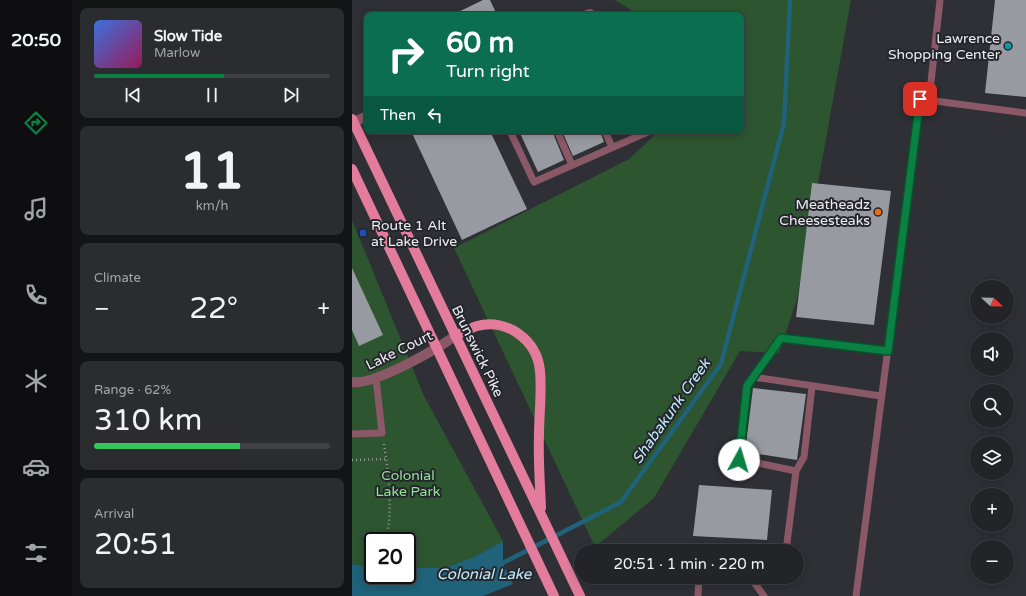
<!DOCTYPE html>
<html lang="en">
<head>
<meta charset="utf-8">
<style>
  :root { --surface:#222428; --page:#2a2c30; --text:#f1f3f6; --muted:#a2a4a8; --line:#3f4145; --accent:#0b8043 }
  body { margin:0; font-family:"Varela Round",sans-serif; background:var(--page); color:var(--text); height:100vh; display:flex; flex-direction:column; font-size:15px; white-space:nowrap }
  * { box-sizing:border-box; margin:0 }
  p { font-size:13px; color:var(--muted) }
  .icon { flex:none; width:22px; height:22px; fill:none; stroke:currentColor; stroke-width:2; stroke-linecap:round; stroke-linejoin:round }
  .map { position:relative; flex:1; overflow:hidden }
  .side { display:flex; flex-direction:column; gap:8px; padding:8px; background:#131416; width:280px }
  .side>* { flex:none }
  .top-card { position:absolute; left:12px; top:12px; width:380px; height:122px; border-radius:8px; box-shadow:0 2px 10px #0003,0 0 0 1px var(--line); background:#0b6e4f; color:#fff; overflow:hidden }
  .needle { width:26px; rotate:112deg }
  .tools { position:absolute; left:618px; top:280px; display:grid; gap:8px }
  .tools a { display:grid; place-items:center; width:44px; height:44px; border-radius:50%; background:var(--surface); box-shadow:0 2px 10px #0003,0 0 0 1px var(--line); font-size:20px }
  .speed { position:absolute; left:12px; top:532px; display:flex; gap:8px; font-size:20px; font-weight:700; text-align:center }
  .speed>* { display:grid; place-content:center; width:52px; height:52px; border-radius:50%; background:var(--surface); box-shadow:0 2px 10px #0003,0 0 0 1px var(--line); line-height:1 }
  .speed .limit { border:2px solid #111; border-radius:6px; background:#fff; color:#111 }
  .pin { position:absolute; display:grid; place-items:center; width:34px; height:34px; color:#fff; margin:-17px; border-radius:8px; box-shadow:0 2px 6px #0006 }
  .me { position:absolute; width:44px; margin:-22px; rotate:6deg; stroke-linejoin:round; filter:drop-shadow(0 0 3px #0008) }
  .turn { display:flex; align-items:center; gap:14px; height:84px; padding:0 16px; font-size:18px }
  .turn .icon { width:52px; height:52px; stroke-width:2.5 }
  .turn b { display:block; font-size:28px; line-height:34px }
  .then { display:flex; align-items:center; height:38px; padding:0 16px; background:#0003; gap:8px; font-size:15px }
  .big { font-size:30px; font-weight:600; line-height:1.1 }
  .side .card { flex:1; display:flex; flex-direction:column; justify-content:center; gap:6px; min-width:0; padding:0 14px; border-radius:8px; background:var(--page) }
  .side .dial { align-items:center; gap:0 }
  .dial b { font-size:52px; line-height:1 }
  .song { display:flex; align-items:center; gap:12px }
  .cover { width:48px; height:48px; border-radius:6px; background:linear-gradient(135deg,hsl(220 70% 55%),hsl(330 70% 35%)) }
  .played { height:4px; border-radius:2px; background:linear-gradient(90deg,var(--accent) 55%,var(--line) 55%) }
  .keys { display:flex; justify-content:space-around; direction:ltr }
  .heat { display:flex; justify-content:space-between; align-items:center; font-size:22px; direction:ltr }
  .charge { height:6px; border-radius:3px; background:linear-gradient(90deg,#34c759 62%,var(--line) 0) }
  .trip { position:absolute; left:222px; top:544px; width:230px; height:40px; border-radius:20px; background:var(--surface); box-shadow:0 2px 10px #0003,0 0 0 1px var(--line); font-weight:600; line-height:40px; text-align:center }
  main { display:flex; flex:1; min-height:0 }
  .menu { display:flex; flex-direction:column; width:72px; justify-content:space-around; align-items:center; background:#0e0e10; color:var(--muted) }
  .menu .icon { width:28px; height:28px }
  .menu .current { color:var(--accent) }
  .menu b { font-size:18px; color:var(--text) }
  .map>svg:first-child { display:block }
  .green { fill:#2d5530 }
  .water { fill:#1f627a }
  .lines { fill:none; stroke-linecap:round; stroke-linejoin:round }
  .stream { stroke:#1f627a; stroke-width:4.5 }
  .building { fill:#989aa2 }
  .path { stroke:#939499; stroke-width:2.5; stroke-dasharray:1 3; stroke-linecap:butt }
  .service { stroke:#8a5866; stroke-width:7 }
  .minor { stroke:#8a5866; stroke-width:10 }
  .primary { stroke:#e27b9c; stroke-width:10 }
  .route-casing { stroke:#07532c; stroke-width:10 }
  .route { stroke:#0b8043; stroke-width:7 }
  .culture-dot { fill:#0f9aa8; stroke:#25262c; stroke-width:1.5 }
  .food-dot { fill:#e8710a; stroke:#25262c; stroke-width:1.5 }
  .transit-dot { fill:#1a4fb4; stroke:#25262c; stroke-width:1.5 }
  .labels { text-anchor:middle; stroke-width:4; stroke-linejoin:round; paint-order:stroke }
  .poi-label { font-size:14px; fill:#edeef2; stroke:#25262c; text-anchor:end }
  .street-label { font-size:14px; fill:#edeef2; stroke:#25262c }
  .park-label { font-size:14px; fill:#95e199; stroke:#25262c }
  .water-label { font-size:15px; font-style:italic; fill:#c0eafc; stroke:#25262c }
</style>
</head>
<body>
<main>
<nav class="menu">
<b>20:50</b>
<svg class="icon current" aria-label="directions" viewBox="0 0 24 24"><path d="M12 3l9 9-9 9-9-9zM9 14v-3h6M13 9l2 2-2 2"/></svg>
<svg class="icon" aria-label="music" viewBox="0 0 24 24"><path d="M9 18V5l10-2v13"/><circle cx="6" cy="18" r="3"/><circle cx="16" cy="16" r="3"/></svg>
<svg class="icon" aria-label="phone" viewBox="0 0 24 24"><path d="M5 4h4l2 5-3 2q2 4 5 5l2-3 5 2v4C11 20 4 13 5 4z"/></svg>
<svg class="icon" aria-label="climate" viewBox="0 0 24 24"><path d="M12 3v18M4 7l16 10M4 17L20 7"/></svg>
<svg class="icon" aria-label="car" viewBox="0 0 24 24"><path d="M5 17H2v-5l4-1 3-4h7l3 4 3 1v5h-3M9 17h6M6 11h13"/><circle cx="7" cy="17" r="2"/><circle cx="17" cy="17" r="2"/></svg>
<svg class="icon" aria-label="filters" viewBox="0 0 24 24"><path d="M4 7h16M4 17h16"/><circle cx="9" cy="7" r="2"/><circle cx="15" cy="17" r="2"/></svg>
</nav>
<section class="side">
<div class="card">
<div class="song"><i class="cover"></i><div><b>Slow Tide</b><p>Marlow</p></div></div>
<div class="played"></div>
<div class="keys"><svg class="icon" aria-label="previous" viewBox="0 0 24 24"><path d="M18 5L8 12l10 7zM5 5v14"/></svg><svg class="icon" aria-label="pause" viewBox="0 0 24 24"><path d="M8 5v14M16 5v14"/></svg><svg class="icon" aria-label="next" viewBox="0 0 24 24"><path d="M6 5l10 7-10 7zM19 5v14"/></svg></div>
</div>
<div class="card dial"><b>11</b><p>km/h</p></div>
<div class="card"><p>Climate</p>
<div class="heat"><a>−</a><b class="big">22°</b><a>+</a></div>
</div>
<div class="card"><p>Range · 62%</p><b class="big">310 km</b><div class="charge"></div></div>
<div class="card"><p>Arrival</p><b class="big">20:51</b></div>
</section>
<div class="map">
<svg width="674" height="596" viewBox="0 0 674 596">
  <rect width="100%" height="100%" fill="#2e3036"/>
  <path class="green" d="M263,0h236l-54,299 -18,54 -39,-2 -86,147 -59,49 -141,-299 175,-89 30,-28h82v-116h-102z
    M0,220l72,176 79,145 -29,16 -30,11 -37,-1v-26h-34v27l-21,-4z"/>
  <path class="water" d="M151,541v23l10,20 -30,12h-131v-32l21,4v7h34v-8l37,1 30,-11z"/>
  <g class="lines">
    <path class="stream" d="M147,565l122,-63 100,-138 63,-241 6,-123"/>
  </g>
  <path class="building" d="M131,0h7l7,15h-45z
    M643,0h31v97l-41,-4z
    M59,131h79l37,78 -65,31z
    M167,131h33l12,29 -26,12z
    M210,131h38l4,11 -31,14z
    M460,183l79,8 -17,134 -78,-8z
    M0,268l31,67 -24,11 -7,-16z
    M401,388l53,6 -9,66 -52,-8z
    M347,485l73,5 -5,50 -74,-4z"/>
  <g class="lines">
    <path class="path" d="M32,444c5,33 9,64 2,97
      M0,460l34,-1"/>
    <path class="service" d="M577,100l11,-100
      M158,131l24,51 116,-51
      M205,131l15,34
      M253,131l7,16
      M401,377l128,19
      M0,434l30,-1 -6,-55
      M444,471l8,-14 8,-71
      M434,551l10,-80 -57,-12 8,-73 34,-48 107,13
      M398,577l14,19
      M346,596l1,-19
      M504,596l64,-497 106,14"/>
    <path class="minor" d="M235,15l3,-1
      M2,122l13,-6
      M0,382c21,4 85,-33 103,-46"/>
    <path class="primary" d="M0,119l228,477
      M0,169l202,427
      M103,336c7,-3 15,-8 22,-10 30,-8 60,14 63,45 2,21 -1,43 -1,64 -1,24 1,49 2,73"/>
  </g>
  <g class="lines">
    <g class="route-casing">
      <path id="route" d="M387,460l8,-74 34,-48 107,13 32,-252"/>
    </g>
    <use href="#route" class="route"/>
  </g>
  <circle class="culture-dot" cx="656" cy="46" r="4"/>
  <circle class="food-dot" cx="526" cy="212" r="4"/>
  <rect class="transit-dot" x="7" y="229" width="8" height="8" rx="2"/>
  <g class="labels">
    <g class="poi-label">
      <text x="648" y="43">Lawrence<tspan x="648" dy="16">Shopping Center</tspan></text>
      <text x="518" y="209">Meatheadz<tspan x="518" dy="16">Cheesesteaks</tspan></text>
      <text x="19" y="230" text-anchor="start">Route 1 Alt<tspan x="19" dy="16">at Lake Drive</tspan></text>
    </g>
    <g class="street-label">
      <text transform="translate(47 350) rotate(-26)" y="5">Lake Court</text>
      <text transform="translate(126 351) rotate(64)" y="5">Brunswick Pike</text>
    </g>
    <g class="park-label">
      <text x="56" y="480">Colonial<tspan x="56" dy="16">Lake Park</tspan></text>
    </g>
    <g class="water-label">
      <text transform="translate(319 411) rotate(-55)" y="5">Shabakunk Creek</text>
      <text x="132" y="579">Colonial Lake</text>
    </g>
  </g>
</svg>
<div class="tools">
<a><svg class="needle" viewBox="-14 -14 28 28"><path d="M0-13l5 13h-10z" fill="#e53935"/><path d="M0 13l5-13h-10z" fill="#a2a4a8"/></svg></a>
<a><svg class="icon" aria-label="sound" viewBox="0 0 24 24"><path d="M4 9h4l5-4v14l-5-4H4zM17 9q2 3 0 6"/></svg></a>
<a><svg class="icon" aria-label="search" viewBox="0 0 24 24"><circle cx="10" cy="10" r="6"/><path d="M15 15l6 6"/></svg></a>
<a><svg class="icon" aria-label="layers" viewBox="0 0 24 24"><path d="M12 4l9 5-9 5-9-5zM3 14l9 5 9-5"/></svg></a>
<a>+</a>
<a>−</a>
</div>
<div class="speed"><div class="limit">20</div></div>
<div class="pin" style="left:568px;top:99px;background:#d93025"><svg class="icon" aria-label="arrive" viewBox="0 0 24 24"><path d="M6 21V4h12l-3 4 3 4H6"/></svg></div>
<svg class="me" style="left:387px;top:460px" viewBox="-20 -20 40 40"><circle r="19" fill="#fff"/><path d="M0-13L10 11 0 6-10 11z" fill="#0b8043"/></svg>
<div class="trip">20:51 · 1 min · 220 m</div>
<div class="top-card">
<div class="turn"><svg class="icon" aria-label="right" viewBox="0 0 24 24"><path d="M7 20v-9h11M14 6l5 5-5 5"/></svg><div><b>60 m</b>Turn right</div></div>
<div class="then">Then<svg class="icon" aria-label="left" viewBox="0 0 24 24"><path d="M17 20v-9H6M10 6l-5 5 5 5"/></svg></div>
</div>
</div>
</main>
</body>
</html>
